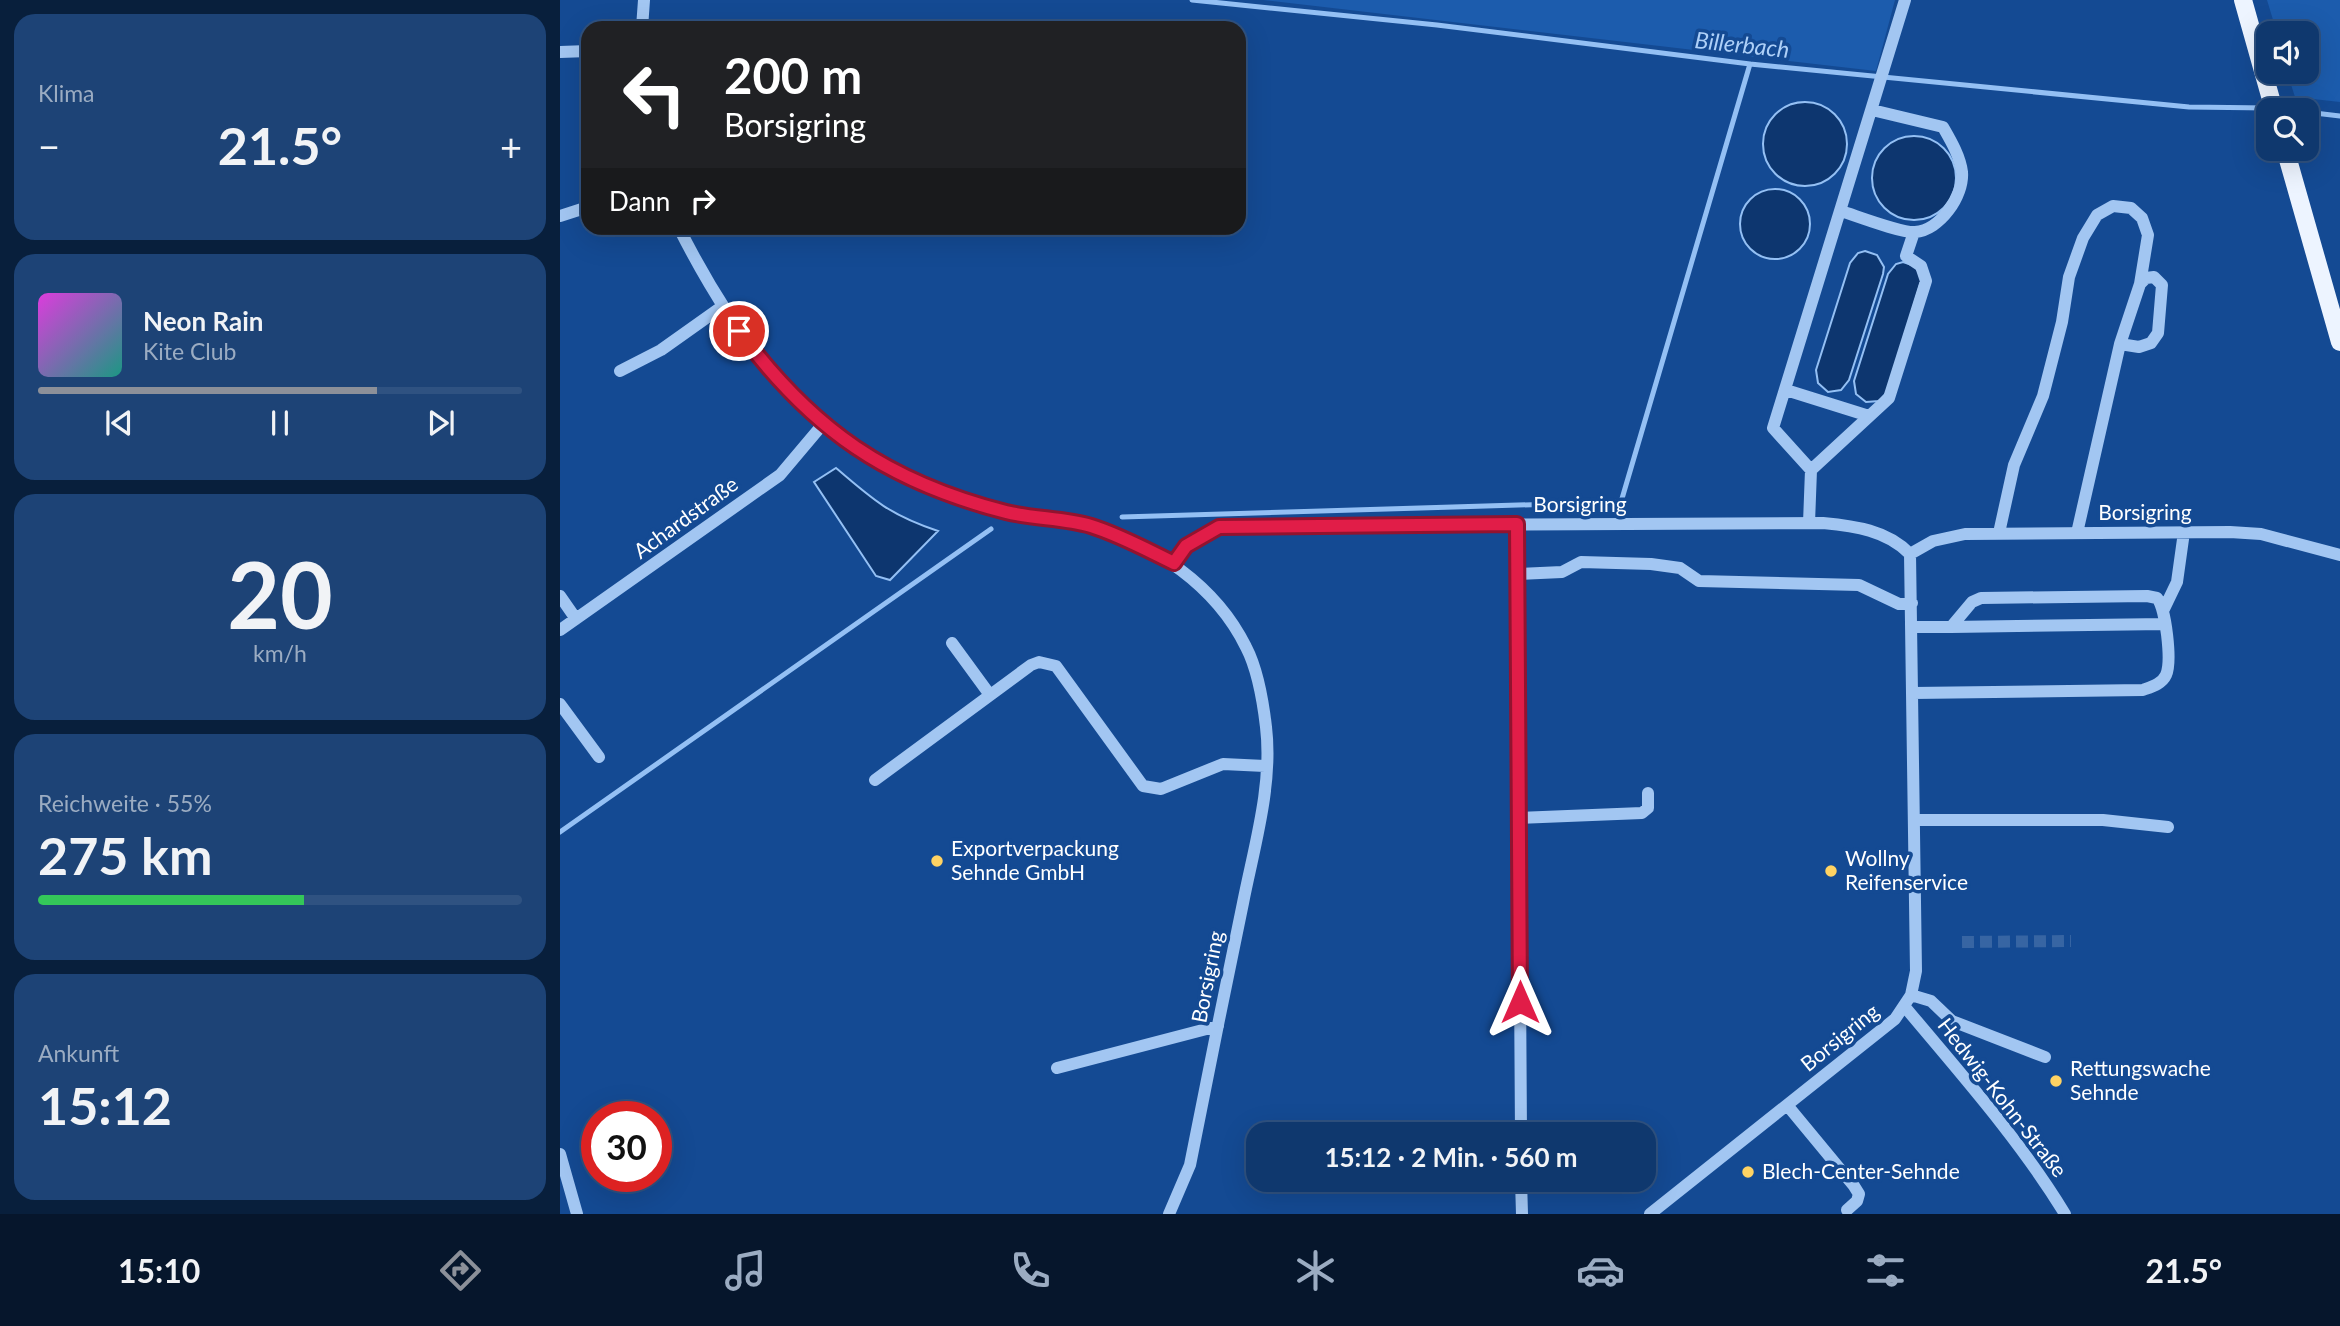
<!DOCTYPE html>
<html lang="de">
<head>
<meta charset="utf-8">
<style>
  :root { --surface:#0f386e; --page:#1d4376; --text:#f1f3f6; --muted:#9bacc2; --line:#2f5281; --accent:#8c9099 }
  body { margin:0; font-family:Lato,sans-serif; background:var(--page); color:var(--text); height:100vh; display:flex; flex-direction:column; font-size:26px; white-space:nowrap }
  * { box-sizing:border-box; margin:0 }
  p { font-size:23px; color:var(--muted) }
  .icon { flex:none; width:38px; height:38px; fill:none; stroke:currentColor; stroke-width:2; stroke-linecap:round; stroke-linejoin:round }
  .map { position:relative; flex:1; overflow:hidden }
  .panel { display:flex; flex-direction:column; gap:14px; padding:14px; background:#081f3c; width:560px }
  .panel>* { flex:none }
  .guide { position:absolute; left:21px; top:21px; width:665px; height:214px; border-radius:21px; box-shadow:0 7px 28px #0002,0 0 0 2px var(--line); background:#202124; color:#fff; overflow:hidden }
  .buttons { position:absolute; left:1696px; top:21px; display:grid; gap:14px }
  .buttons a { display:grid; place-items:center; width:63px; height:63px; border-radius:14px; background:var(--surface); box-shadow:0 7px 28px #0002,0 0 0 2px var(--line); font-size:35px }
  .speed { position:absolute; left:21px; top:1101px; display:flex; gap:14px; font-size:35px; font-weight:700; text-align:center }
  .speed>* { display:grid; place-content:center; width:91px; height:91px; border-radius:50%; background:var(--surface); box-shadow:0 7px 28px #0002,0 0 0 2px var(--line); line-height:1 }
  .speed .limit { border:10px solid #d22; background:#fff; color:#111 }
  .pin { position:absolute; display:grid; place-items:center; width:60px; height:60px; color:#fff; margin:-30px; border:4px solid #fff; border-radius:50%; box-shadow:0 2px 7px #0007 }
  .me { position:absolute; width:77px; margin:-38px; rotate:0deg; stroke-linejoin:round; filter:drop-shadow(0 0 5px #0008) }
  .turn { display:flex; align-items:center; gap:24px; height:147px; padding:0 28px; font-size:32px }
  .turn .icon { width:91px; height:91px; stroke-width:2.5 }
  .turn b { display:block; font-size:49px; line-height:60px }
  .then { display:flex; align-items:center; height:66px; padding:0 28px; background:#0003; gap:14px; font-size:26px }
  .big { font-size:52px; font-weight:700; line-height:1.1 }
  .panel .widget { flex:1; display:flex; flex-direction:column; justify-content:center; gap:10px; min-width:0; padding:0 24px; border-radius:21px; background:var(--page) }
  .panel .dial { align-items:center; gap:0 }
  .dial b { font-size:91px; line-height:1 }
  .song { display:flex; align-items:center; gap:21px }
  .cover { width:84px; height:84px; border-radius:10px; background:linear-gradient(135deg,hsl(300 70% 55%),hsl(170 70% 35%)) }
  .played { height:7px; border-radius:4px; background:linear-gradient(90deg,var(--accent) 70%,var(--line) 70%) }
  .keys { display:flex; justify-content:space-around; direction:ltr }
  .heat { display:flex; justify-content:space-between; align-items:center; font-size:38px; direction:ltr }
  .charge { height:10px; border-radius:5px; background:linear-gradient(90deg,#34c759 55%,var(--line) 0) }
  .trip { position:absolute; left:686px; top:1122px; width:410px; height:70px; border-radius:21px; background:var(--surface); box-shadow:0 7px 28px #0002,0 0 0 2px var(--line); font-weight:700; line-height:70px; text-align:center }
  .dock { display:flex; height:112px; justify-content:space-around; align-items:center; background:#06162c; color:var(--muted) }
  .dock .icon { width:49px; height:49px }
  .dock .current { color:var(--accent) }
  .dock b { font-size:32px; color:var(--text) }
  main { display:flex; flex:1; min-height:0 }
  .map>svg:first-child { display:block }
  .green { fill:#1c5cad }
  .water { fill:#0d366f; stroke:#94c0f4; stroke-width:2 }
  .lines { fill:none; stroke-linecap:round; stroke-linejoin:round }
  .stream { stroke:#94c0f4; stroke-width:5 }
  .minor-tunnel { stroke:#3765a3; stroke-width:12; stroke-dasharray:12 6; stroke-linecap:butt }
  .minor { stroke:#a2c6f2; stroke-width:12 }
  .major { stroke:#edf4ff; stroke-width:18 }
  .route-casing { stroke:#92132f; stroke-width:18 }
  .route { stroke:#e11d48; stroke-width:12 }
  .poi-dot { fill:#ffd363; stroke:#144a93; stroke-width:2.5 }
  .labels { text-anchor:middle; stroke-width:7; stroke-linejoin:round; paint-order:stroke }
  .street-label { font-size:21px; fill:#fff; stroke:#144a93 }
  .poi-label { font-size:21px; fill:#fff; stroke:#144a93; text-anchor:start }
  .water-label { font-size:23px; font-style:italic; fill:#aed0f8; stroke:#144a93 }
</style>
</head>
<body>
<main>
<section class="panel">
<div class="widget"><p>Klima</p>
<div class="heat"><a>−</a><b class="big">21.5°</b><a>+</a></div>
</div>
<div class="widget">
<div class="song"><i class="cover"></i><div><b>Neon Rain</b><p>Kite Club</p></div></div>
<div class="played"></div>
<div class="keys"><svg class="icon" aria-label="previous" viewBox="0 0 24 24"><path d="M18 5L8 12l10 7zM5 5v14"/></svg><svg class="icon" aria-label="pause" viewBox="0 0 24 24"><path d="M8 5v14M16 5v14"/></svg><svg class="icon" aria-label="next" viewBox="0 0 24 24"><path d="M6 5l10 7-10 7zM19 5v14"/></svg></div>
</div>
<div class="widget dial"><b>20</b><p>km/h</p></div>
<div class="widget"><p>Reichweite · 55%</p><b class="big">275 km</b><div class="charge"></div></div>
<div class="widget"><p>Ankunft</p><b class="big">15:12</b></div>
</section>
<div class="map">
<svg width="1780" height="1214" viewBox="0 0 1780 1214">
  <rect width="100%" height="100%" fill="#144a93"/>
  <path class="green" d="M703,0h632l-19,71z
    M1707,0h73v102l-45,-5 -8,-25h19v-39h-29z"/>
  <path class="water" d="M1203 144a42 42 0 1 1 84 0a42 42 0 1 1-84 0Z
    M1312 178a42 42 0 1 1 84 0a42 42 0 1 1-84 0Z
    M1180 224a35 35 0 1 1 70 0a35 35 0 1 1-70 0Z
    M1305,251l12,4 7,12 -1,7 -34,106 -8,10 -13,2 -10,-9 -2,-13 34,-107 8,-10z
    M1343,262l12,4 7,12 -34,113 -9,10 -13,1 -10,-8 -2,-13 34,-107 8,-10z
    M276,468c37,32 54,47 102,63l-48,49 -14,-4 -62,-94z"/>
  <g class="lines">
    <path class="stream" d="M632,0l245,25 313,39 439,43 79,1
      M1746,112l34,4
      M562,517l499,-15 129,-438
      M0,832l431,-303"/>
    <path class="minor-tunnel" d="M1402,942l109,-1"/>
    <path class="minor" d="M82,28l2,-28
      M0,52l28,-1
      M1281,211c16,5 60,22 74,21 25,-2 49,-36 47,-60 -2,-16 -11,-31 -19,-45l-71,-17
      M0,216l28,-9
      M119,228c49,97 115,193 215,244 36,18 75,32 114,41 26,6 55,5 81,13 65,17 127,60 157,121 12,23 17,54 20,80 7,58 -12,120 -23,176 -18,87 -36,175 -53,262l-21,49
      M60,371l41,-21 62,-44
      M1226,390l83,26
      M1251,470l78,-72 37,-117 -5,-15 -15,-10 8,-24
      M1249,523l2,-53 -38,-42 132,-428
      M957,524l4,610
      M1439,533l15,-68 29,-69 19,-74 7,-45 14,-39 14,-23 16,-9 18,2 11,10 6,17 -8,49
      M1517,533l43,-189 20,-60 6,-6 8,-1 8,8 -4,48 -7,10 -12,4 -19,-3
      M1350,554l23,-13 32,-7 265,-2 31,2 79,21
      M614,563l12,-17 33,-20 604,-3c31,3 64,7 87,31l6,417 -5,24 -16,24 -245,195
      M958,574l44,-2 19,-10 70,2 29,4 19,13 160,4 40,19 13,-1
      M0,596l16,23
      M1604,609l13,-27 7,-50
      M1352,627h39l21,-25 9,-4 166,-2 10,2c9,10 15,64 9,77 -4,9 -15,12 -23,15l-230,3
      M1391,627l214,-3
      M0,630l220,-155 43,-51
      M392,643l38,52
      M0,704l39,53
      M315,780l156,-115 8,-3 17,4 87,120 18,3 62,-25 42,2
      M959,818l123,-5 6,-5v-15
      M1354,820h189l65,7
      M1351,995l20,6 21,20 93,36
      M1345,1007c56,67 115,133 160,207
      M497,1068l161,-42
      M1227,1105l67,81 5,8 -2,7 -10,9
      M0,1154l17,60
      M961,1180l1,34"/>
    <path class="major" d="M1683,0l31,110
      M1725,149l55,193"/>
  </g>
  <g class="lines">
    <g class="route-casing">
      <path id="route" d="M179,331c73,99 149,151 267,181 28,7 58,6 85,14 29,9 56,24 83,37l12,-17 33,-19 298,-3 3,478"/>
    </g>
    <use href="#route" class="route"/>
  </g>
  <g class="poi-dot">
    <circle cx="377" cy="861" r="7"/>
    <circle cx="1271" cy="871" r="7"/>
    <circle cx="1496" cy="1081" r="7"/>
    <circle cx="1188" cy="1172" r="7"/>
  </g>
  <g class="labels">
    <g class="street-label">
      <text x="1020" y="512">Borsigring</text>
      <text x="1585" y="520">Borsigring</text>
      <text transform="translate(126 518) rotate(-36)" y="7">Achardstraße</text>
      <text transform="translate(648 977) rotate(-79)" y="7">Borsigring</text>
      <text transform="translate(1280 1038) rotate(-39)" y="7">Borsigring</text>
      <text transform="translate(1442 1098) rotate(52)" y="7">Hedwig-Kohn-Straße</text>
    </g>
    <g class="poi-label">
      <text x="391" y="856">Exportverpackung<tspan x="391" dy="24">Sehnde GmbH</tspan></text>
      <text x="1285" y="866">Wollny<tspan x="1285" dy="24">Reifenservice</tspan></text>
      <text x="1510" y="1076">Rettungswache<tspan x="1510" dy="24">Sehnde</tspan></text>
      <text x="1202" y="1179">Blech-Center-Sehnde</text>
    </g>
    <g class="water-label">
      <text transform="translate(1182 45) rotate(6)" y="8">Billerbach</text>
    </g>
  </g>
</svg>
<div class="buttons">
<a><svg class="icon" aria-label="sound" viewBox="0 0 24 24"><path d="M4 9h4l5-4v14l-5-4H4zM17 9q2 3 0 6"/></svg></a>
<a><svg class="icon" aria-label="search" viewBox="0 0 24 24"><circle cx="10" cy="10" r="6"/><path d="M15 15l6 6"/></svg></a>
</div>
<div class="speed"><div class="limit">30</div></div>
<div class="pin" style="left:179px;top:331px;background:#d93025"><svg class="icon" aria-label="arrive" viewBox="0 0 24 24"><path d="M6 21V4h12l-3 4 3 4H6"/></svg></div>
<svg class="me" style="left:960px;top:1002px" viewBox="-20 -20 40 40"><path d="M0-17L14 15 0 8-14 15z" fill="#e11d48" stroke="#fff" stroke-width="4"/></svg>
<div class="trip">15:12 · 2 Min. · 560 m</div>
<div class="guide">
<div class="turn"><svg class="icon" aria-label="left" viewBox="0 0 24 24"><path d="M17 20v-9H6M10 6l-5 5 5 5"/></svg><div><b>200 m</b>Borsigring</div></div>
<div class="then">Dann<svg class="icon" aria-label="right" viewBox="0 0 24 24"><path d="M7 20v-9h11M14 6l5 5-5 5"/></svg></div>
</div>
</div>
</main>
<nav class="dock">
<b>15:10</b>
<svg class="icon current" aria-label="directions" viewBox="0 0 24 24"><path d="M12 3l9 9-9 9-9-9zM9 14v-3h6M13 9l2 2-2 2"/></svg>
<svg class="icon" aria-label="music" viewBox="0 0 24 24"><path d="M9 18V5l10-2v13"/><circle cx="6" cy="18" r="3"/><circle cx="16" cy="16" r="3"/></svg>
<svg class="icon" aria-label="phone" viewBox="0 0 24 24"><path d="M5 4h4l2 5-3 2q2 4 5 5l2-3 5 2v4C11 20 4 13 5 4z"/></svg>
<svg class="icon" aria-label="climate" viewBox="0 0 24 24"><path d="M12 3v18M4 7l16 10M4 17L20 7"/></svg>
<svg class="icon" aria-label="car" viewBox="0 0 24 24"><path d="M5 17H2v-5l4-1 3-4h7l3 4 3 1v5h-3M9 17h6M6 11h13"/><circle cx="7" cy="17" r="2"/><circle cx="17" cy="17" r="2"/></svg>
<svg class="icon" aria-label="filters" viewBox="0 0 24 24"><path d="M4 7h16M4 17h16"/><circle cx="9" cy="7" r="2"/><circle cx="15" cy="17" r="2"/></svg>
<b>21.5°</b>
</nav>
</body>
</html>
